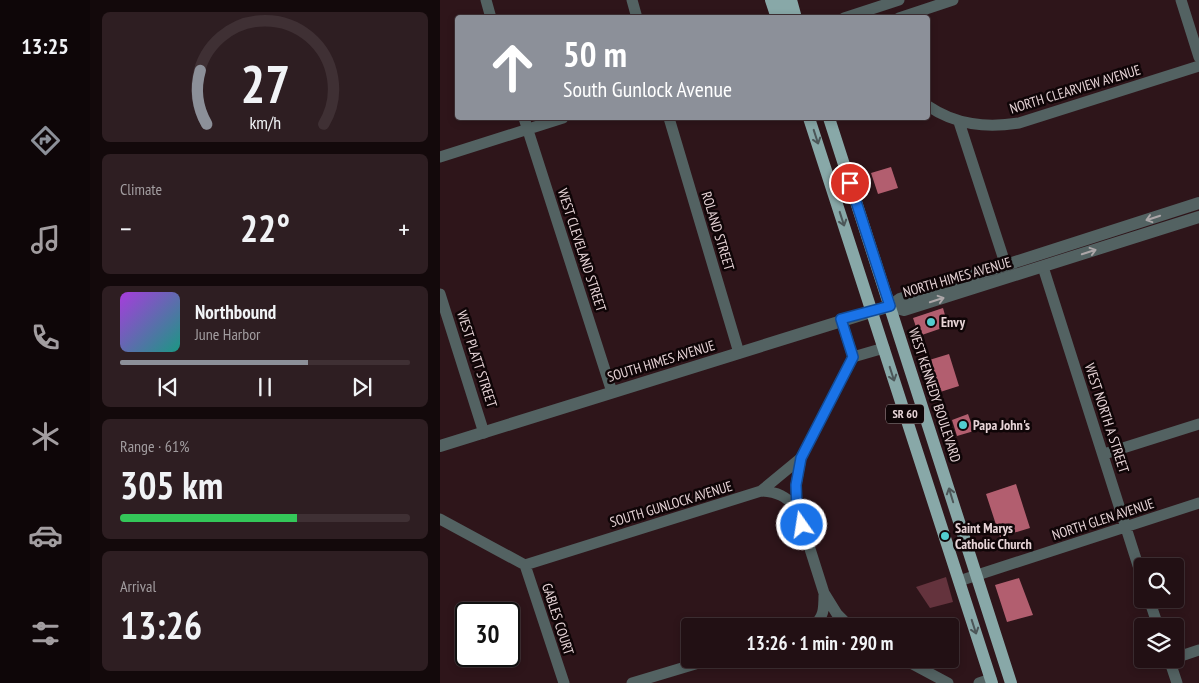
<!DOCTYPE html>
<html lang="en">
<head>
<meta charset="utf-8">
<style>
  :root { --surface:#221014; --page:#2e1e22; --text:#f1f3f6; --muted:#a29da0; --line:#3f3034; --accent:#8c9099 }
  body { margin:0; font-family:"PT Sans Narrow",sans-serif; background:var(--page); color:var(--text); height:100vh; display:flex; flex-direction:column; font-size:19px; white-space:nowrap }
  * { box-sizing:border-box; margin:0 }
  p { font-size:16px; color:var(--muted) }
  .icon { flex:none; width:28px; height:28px; fill:none; stroke:currentColor; stroke-width:2; stroke-linecap:round; stroke-linejoin:round }
  .map { position:relative; flex:1; overflow:hidden }
  .side { display:flex; flex-direction:column; gap:12px; padding:12px; background:#13090b; width:350px }
  .side>* { flex:none }
  .hud { position:absolute; left:15px; top:15px; width:475px; height:105px; border-radius:5px; box-shadow:0 2px 8px #0003,0 0 0 1px var(--line); background:#8c9099; color:#fff; overflow:hidden }
  .tools { position:absolute; left:694px; top:558px; display:grid; gap:10px }
  .tools a { display:grid; place-items:center; width:50px; height:50px; border-radius:5px; background:var(--surface); box-shadow:0 2px 8px #0003,0 0 0 1px var(--line); font-size:25px }
  .speed { position:absolute; left:15px; top:602px; display:flex; gap:10px; font-size:25px; font-weight:700; text-align:center }
  .speed>* { display:grid; place-content:center; width:65px; height:65px; border-radius:50%; background:var(--surface); box-shadow:0 2px 8px #0003,0 0 0 1px var(--line); line-height:1 }
  .speed .limit { border:2px solid #111; border-radius:8px; background:#fff; color:#111 }
  .pin { position:absolute; display:grid; place-items:center; width:42px; height:42px; color:#fff; margin:-21px; border:2px solid #fff; border-radius:50%; box-shadow:0 1px 5px #0007 }
  .me { position:absolute; width:55px; margin:-28px; rotate:347deg; stroke-linejoin:round; filter:drop-shadow(0 0 4px #0008) }
  .turn { display:flex; align-items:center; gap:18px; height:105px; padding:0 25px; font-size:22px }
  .turn .icon { width:65px; height:65px; stroke-width:2.5 }
  .turn b { display:block; font-size:35px; line-height:42px }
  .big { font-size:38px; font-weight:600; line-height:1.1 }
  .side .tile { flex:1; display:flex; flex-direction:column; justify-content:center; gap:8px; min-width:0; padding:0 18px; border-radius:8px; background:var(--page) }
  .side .dial { align-items:center; gap:0 }
  .dial svg { height:130px; overflow:visible; fill:none; stroke:var(--line); stroke-width:7; stroke-linecap:round; text-anchor:middle }
  .dial text { fill:var(--text); stroke:none }
  .song { display:flex; align-items:center; gap:15px }
  .cover { width:60px; height:60px; border-radius:8px; background:linear-gradient(135deg,hsl(280 70% 55%),hsl(170 70% 35%)) }
  .played { height:5px; border-radius:2px; background:linear-gradient(90deg,var(--accent) 65%,var(--line) 65%) }
  .keys { display:flex; justify-content:space-around; direction:ltr }
  .heat { display:flex; justify-content:space-between; align-items:center; font-size:28px; direction:ltr }
  .charge { height:8px; border-radius:4px; background:linear-gradient(90deg,#34c759 61%,var(--line) 0) }
  .trip { position:absolute; left:241px; top:618px; width:278px; height:50px; border-radius:5px; background:var(--surface); box-shadow:0 2px 8px #0003,0 0 0 1px var(--line); font-weight:600; line-height:50px; text-align:center }
  main { display:flex; flex:1; min-height:0 }
  .tab-bar { display:flex; flex-direction:column; width:90px; justify-content:space-around; align-items:center; background:#0e0608; color:var(--muted) }
  .tab-bar .icon { width:35px; height:35px }
  .tab-bar .on { color:var(--accent) }
  .tab-bar b { font-size:22px; color:var(--text) }
  .map>svg:first-child { display:block }
  .green { fill:#64333d }
  .building { fill:#b25e6f }
  .lines { fill:none; stroke-linecap:round; stroke-linejoin:round }
  .minor { stroke:#536262; stroke-width:11 }
  .tertiary { stroke:#536262; stroke-width:12 }
  .primary { stroke:#88a8a8; stroke-width:12 }
  .oneway { stroke:#4c5658 }
  .oneway2 { stroke:#aca6a8 }
  .route-casing { stroke:#114b97; stroke-width:12 }
  .route { stroke:#1a73e8; stroke-width:9 }
  .poi-dot { fill:#52cdcf; stroke:#0f0507; stroke-width:2 }
  .labels { text-anchor:middle; stroke-width:5; stroke-linejoin:round; paint-order:stroke }
  .shield { fill:#0f0507; stroke:#a69699; stroke-width:1 }
  .shield-label { font-size:12px; font-weight:bold; fill:#e7d4d7 }
  .street-label { font-size:14px; fill:#e7d4d7; stroke:#0f0507 }
  .poi-label { font-size:14px; font-weight:bold; fill:#e7d4d7; stroke:#0f0507; text-anchor:start }
</style>
</head>
<body>
<main>
<nav class="tab-bar">
<b>13:25</b>
<svg class="icon on" aria-label="directions" viewBox="0 0 24 24"><path d="M12 3l9 9-9 9-9-9zM9 14v-3h6M13 9l2 2-2 2"/></svg>
<svg class="icon" aria-label="music" viewBox="0 0 24 24"><path d="M9 18V5l10-2v13"/><circle cx="6" cy="18" r="3"/><circle cx="16" cy="16" r="3"/></svg>
<svg class="icon" aria-label="phone" viewBox="0 0 24 24"><path d="M5 4h4l2 5-3 2q2 4 5 5l2-3 5 2v4C11 20 4 13 5 4z"/></svg>
<svg class="icon" aria-label="climate" viewBox="0 0 24 24"><path d="M12 3v18M4 7l16 10M4 17L20 7"/></svg>
<svg class="icon" aria-label="car" viewBox="0 0 24 24"><path d="M5 17H2v-5l4-1 3-4h7l3 4 3 1v5h-3M9 17h6M6 11h13"/><circle cx="7" cy="17" r="2"/><circle cx="17" cy="17" r="2"/></svg>
<svg class="icon" aria-label="filters" viewBox="0 0 24 24"><path d="M4 7h16M4 17h16"/><circle cx="9" cy="7" r="2"/><circle cx="15" cy="17" r="2"/></svg>
</nav>
<section class="side">
<div class="tile dial"><svg viewBox="0 0 100 80">
<path d="M14 69A42 42 0 1 1 86 69"/>
<path d="M14 69A42 42 0 0 1 10 36" stroke="#8c9099"/>
<text x="50" y="56" font-size="32" font-weight="700">27</text>
<text x="50" y="72" font-size="11">km/h</text>
</svg></div>
<div class="tile"><p>Climate</p>
<div class="heat"><a>−</a><b class="big">22°</b><a>+</a></div>
</div>
<div class="tile">
<div class="song"><i class="cover"></i><div><b>Northbound</b><p>June Harbor</p></div></div>
<div class="played"></div>
<div class="keys"><svg class="icon" aria-label="previous" viewBox="0 0 24 24"><path d="M18 5L8 12l10 7zM5 5v14"/></svg><svg class="icon" aria-label="pause" viewBox="0 0 24 24"><path d="M8 5v14M16 5v14"/></svg><svg class="icon" aria-label="next" viewBox="0 0 24 24"><path d="M6 5l10 7-10 7zM19 5v14"/></svg></div>
</div>
<div class="tile"><p>Range · 61%</p><b class="big">305 km</b><div class="charge"></div></div>
<div class="tile"><p>Arrival</p><b class="big">13:26</b></div>
</section>
<div class="map">
<svg width="759" height="683" viewBox="0 0 759 683">
  <rect width="100%" height="100%" fill="#2e151a"/>
  <path class="green" d="M506,577l7,25 -23,6 -14,-21z"/>
  <path class="building" d="M451,167l7,21 -20,6 -7,-21z
    M503,308l5,18 -29,10 -6,-18z
    M509,354l10,32 -22,7 -11,-32z
    M528,414l6,17 -17,5 -5,-16z
    M576,484l14,44 -30,9 -14,-43z
    M579,578l14,37 -26,7 -12,-37z"/>
  <g class="lines">
    <path class="minor" d="M46,0l5,18
      M192,0l5,18
      M741,0l18,57
      M404,18l55,-18
      M459,18l54,-18
      M488,106c28,19 58,22 91,17l180,-57
      M84,118l88,274
      M229,118l70,235
      M519,122l47,144
      M0,157l123,-39
      M603,267l99,311
      M0,294l44,139
      M413,357l31,-9
      M664,454l95,-30
      M361,458l-5,27 1,23 27,85 13,21 12,12
      M321,491c17,1 24,5 36,17
      M0,519l85,46 236,-74 40,-33 52,-101 -12,-38
      M85,565l39,118
      M519,581l240,-78
      M709,599l9,27
      M372,626c12,-7 12,-18 12,-31
      M735,658l24,-8
      M463,659l45,24
      M729,659l8,24
      M192,683l80,-24
      M539,683l12,-4"/>
    <path class="tertiary" d="M450,306l14,4 295,-93
      M0,446l450,-140 10,-7 299,-96"/>
    <path class="primary" d="M331,0l6,18
      M340,0l6,18
      M351,0l5,18
      M369,118l183,565
      M389,118l182,565"/>
  </g>
  <defs><path id="oneway-shaft" d="M-6 0H5M1.5-3L5.5 0L1.5 3" fill="none" stroke-width="1.6" stroke-linecap="round" stroke-linejoin="round" transform="scale(1.25)"/></defs>
  <g class="oneway">
    <use href="#oneway-shaft" transform="translate(376 137) rotate(72)"/>
    <use href="#oneway-shaft" transform="translate(402 219) rotate(72)"/>
    <use href="#oneway-shaft" transform="translate(452 374) rotate(72)"/>
    <use href="#oneway-shaft" transform="translate(511 495) rotate(-107)"/>
    <use href="#oneway-shaft" transform="translate(534 627) rotate(72)"/>
  </g>
  <g class="oneway2">
    <use href="#oneway-shaft" transform="translate(713 218) rotate(162)"/>
    <use href="#oneway-shaft" transform="translate(649 252) rotate(-18)"/>
    <use href="#oneway-shaft" transform="translate(497 300) rotate(-18)"/>
  </g>
  <g class="lines">
    <g class="route-casing">
      <path id="route" d="M362,525l-5,-17 -1,-23 5,-27 52,-101 -12,-38 49,-13 -40,-123"/>
    </g>
    <use href="#route" class="route"/>
  </g>
  <g class="poi-dot">
    <circle cx="491" cy="322" r="5"/>
    <circle cx="523" cy="425" r="5"/>
    <circle cx="505" cy="536" r="5"/>
  </g>
  <g class="labels">
    <rect class="shield" x="446" y="404.5" width="38" height="19" rx="4"/>
    <g class="shield-label">
      <text x="465" y="418">SR 60</text>
    </g>
    <g class="street-label">
      <text transform="translate(635 89) rotate(-17)" y="5">NORTH CLEARVIEW AVENUE</text>
      <text transform="translate(278 231) rotate(73)" y="5">ROLAND STREET</text>
      <text transform="translate(142 250) rotate(72)" y="5">WEST CLEVELAND STREET</text>
      <text transform="translate(517 277) rotate(-16)" y="5">NORTH HIMES AVENUE</text>
      <text transform="translate(37 359) rotate(72)" y="5">WEST PLATT STREET</text>
      <text transform="translate(221 361) rotate(-17)" y="5">SOUTH HIMES AVENUE</text>
      <text transform="translate(495 395) rotate(72)" y="5">WEST KENNEDY BOULEVARD</text>
      <text transform="translate(667 418) rotate(72)" y="5">WEST NORTH A STREET</text>
      <text transform="translate(231 504) rotate(-17)" y="5">SOUTH GUNLOCK AVENUE</text>
      <text transform="translate(663 519) rotate(-18)" y="5">NORTH GLEN AVENUE</text>
      <text transform="translate(118 619) rotate(72)" y="5">GABLES COURT</text>
    </g>
    <g class="poi-label">
      <text x="501" y="327">Envy</text>
      <text x="533" y="430">Papa John's</text>
      <text x="515" y="533">Saint Marys<tspan x="515" dy="16">Catholic Church</tspan></text>
    </g>
  </g>
</svg>
<div class="tools">
<a><svg class="icon" aria-label="search" viewBox="0 0 24 24"><circle cx="10" cy="10" r="6"/><path d="M15 15l6 6"/></svg></a>
<a><svg class="icon" aria-label="layers" viewBox="0 0 24 24"><path d="M12 4l9 5-9 5-9-5zM3 14l9 5 9-5"/></svg></a>
</div>
<div class="speed"><div class="limit">30</div></div>
<div class="pin" style="left:410px;top:183px;background:#d93025"><svg class="icon" aria-label="arrive" viewBox="0 0 24 24"><path d="M6 21V4h12l-3 4 3 4H6"/></svg></div>
<svg class="me" style="left:362px;top:525px" viewBox="-20 -20 40 40"><circle r="17" fill="#1a73e8" stroke="#fff" stroke-width="3"/><path d="M0-11L8 9 0 5-8 9z" fill="#fff"/></svg>
<div class="trip">13:26 · 1 min · 290 m</div>
<div class="hud">
<div class="turn"><svg class="icon" aria-label="ahead" viewBox="0 0 24 24"><path d="M12 20V5M6 11l6-6 6 6"/></svg><div><b>50 m</b>South Gunlock Avenue</div></div>
</div>
</div>
</main>
</body>
</html>
